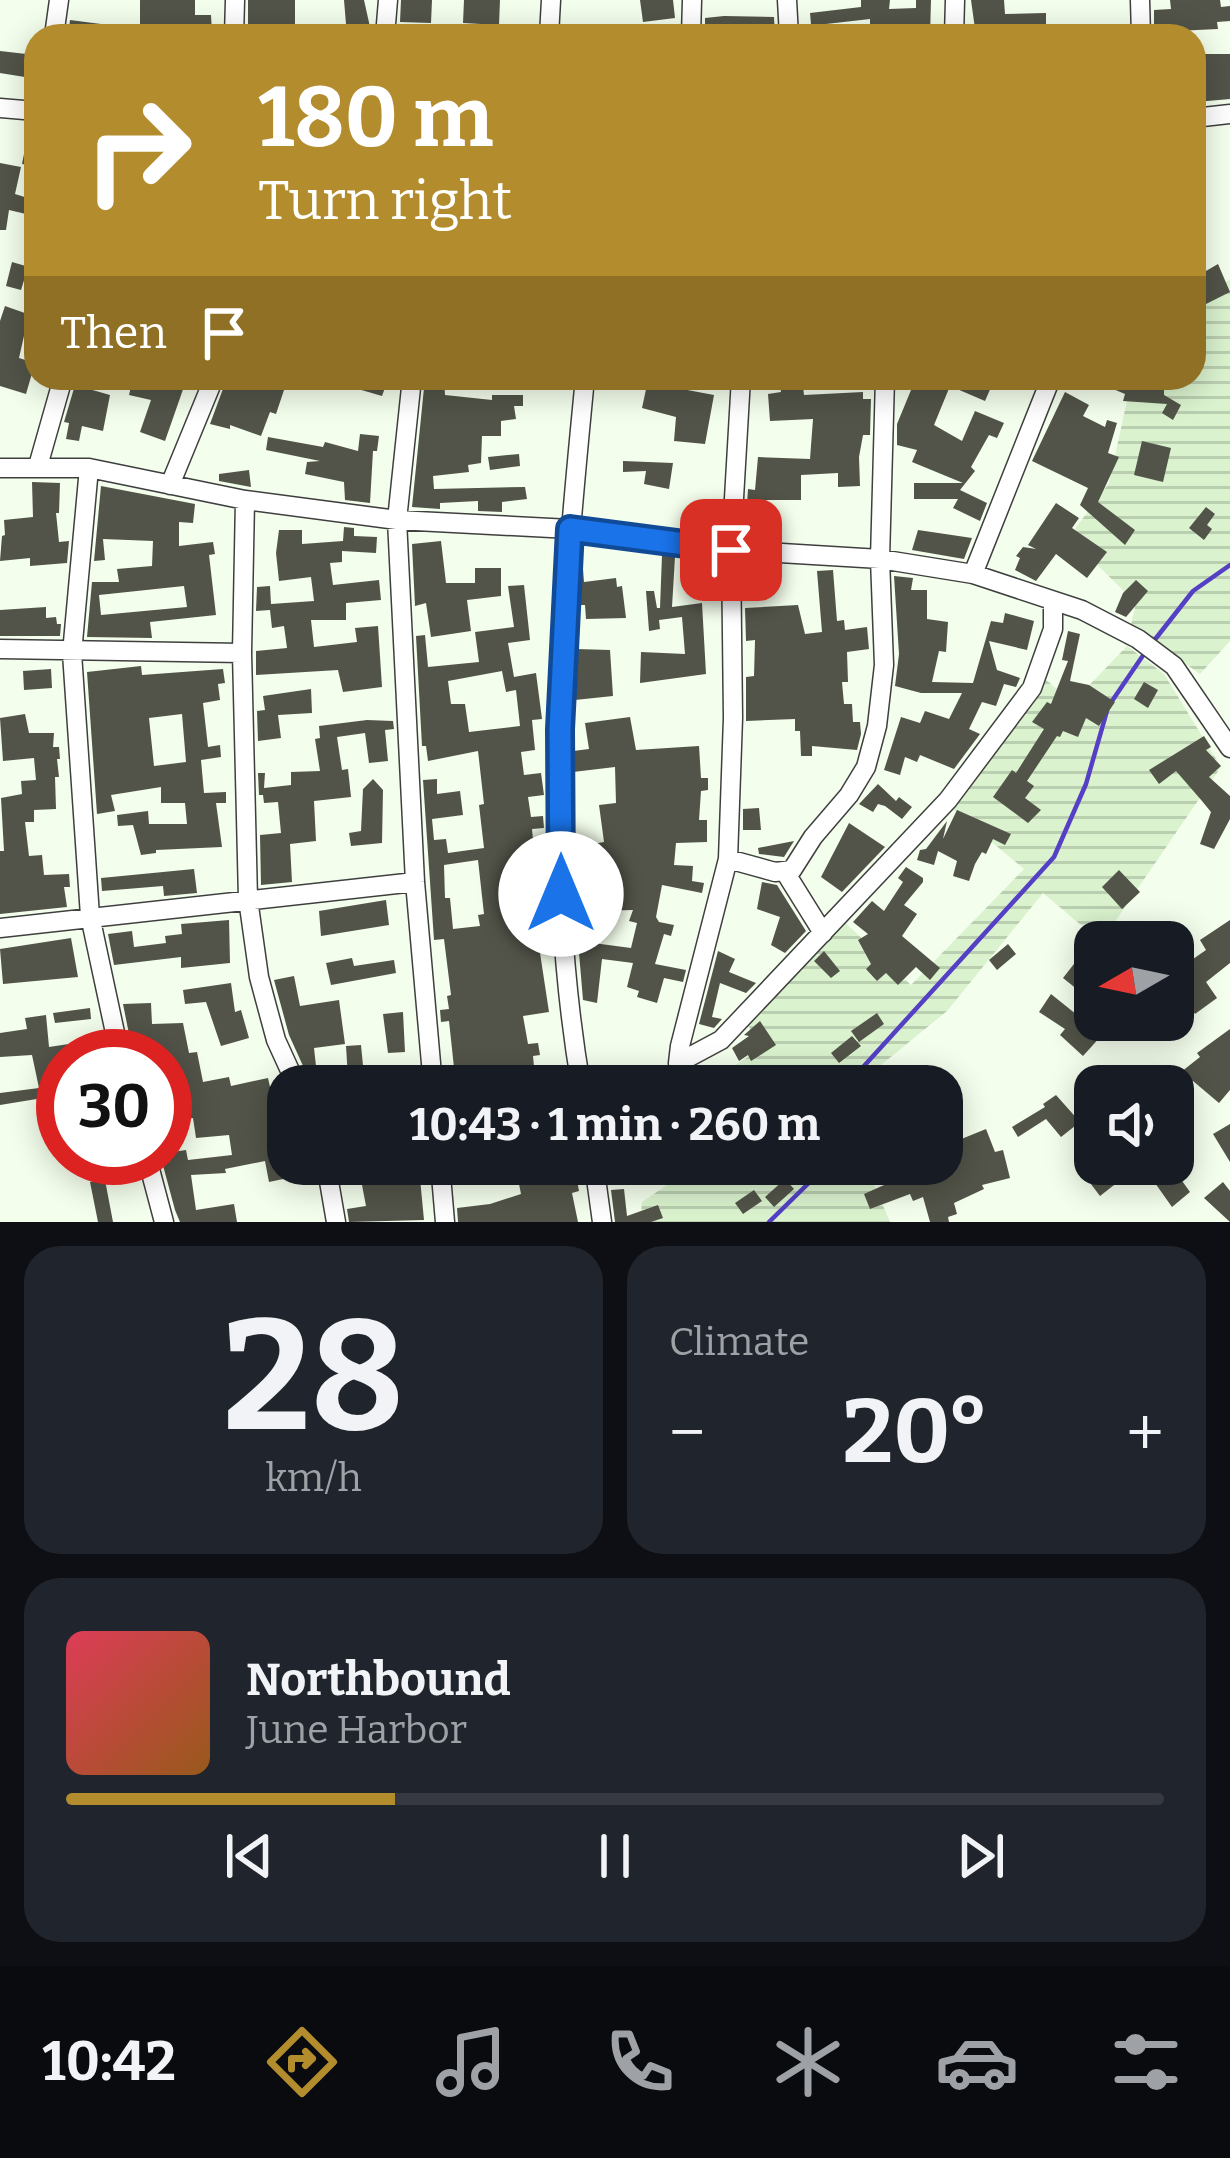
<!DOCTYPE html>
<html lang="en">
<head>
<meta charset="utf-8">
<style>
  :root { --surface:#171b24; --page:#20242c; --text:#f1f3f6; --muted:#9ea1a6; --line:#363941; --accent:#b38c2d }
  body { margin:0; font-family:Bitter,serif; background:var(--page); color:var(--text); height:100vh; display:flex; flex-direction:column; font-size:45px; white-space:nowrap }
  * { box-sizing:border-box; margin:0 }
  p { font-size:39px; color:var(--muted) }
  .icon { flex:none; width:66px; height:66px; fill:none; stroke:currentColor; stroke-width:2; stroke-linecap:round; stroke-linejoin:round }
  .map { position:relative; height:1222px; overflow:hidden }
  .sheet { display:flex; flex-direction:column; gap:24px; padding:24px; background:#0d0f14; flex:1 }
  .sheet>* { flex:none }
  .guide { position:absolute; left:24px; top:24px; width:1182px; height:366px; border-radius:36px; box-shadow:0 6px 30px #0003; background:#b38c2d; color:#fff; overflow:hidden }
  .needle { width:78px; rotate:261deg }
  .fabs { position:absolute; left:1074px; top:921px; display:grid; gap:24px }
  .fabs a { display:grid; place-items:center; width:120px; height:120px; border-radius:24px; background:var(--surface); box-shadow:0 6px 30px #0003; font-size:60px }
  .speed { position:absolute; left:36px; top:1029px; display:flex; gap:24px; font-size:60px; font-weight:700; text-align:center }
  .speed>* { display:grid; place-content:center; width:156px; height:156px; border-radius:50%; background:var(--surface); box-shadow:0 6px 30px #0003; line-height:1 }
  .speed .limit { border:18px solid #d22; background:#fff; color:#111 }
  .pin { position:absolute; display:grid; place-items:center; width:102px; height:102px; color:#fff; margin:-51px; border-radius:24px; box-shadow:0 6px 18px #0006 }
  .me { position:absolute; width:132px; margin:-66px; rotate:0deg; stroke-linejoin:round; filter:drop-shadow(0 0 9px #0008) }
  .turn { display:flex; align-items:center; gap:42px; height:252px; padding:0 36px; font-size:54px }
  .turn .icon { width:156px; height:156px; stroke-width:2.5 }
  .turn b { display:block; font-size:84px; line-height:102px }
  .then { display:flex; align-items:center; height:114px; padding:0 36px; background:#0003; gap:24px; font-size:45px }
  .big { font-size:90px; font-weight:700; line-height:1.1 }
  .sheet .widget { flex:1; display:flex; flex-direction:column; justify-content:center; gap:18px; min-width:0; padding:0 42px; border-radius:36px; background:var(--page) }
  .sheet .dial { align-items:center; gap:0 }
  .dial b { font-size:156px; line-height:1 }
  .song { display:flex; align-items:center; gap:36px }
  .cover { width:144px; height:144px; border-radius:18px; background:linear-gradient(135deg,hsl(350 70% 55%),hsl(30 70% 35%)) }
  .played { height:12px; border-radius:6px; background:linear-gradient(90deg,var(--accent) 30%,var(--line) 30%) }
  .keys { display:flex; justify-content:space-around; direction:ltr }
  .heat { display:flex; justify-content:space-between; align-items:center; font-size:66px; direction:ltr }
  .sheet .tiles { flex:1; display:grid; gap:24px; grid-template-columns:1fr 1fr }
  .widget:last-child { grid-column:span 2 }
  .trip { position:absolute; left:267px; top:1065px; width:696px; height:120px; border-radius:36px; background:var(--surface); box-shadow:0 6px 30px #0003; font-weight:700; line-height:120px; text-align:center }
  .tab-bar { display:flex; height:192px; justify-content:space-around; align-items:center; background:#090b0e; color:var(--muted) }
  .tab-bar .icon { width:84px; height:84px }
  .tab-bar .current { color:var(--accent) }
  .tab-bar b { font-size:54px; color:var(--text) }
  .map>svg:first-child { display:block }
  .farmland { fill:url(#farmland-rules) }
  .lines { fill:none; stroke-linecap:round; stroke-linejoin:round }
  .stream { stroke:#543fc5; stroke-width:4.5 }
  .building { fill:#525449; fill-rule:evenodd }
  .minor-casing { stroke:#3f3f3f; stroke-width:21 }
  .minor { stroke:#fff; stroke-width:18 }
  .route-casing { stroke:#114b97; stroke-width:30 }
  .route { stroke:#1a73e8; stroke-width:21 }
</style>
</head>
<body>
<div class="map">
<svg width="1230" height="1222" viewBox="0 0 1230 1222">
  <defs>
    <pattern id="farmland-rules" width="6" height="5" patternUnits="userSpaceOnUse" patternTransform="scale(3)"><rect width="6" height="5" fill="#daf2ce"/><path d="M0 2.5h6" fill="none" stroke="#baceb0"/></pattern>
  </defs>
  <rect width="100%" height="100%" fill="#f4feec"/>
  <path class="farmland" d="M1230,279v362l-30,33 -69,-49 5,-22 -67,-66 40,-54 23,-105h62v-72z
    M1127,646l37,28 57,93 -120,175 -58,-49 -96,118 -66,54 -10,21h-145l-6,-11 40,-26 -17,-34 90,-104 78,74 113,-116 -80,-67 96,-127 33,27z
    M698,1164h167l25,58h-250l2,-20z"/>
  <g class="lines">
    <path class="stream" d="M1153,642l40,-51 37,-26
      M1112,701l34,-50
      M851,1086l3,-9 200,-220 32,-73 21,-73
      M769,1222l51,-50 3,-8"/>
  </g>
  <path class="building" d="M140,0h55v15h16l1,18 -72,-3z
    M248,0h47v36h-47z
    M344,0h20l8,36h-64v-8l38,-4z
    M401,0h31l-1,23 -31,-1z
    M464,0h36l-1,25 -36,-2z
    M640,0h33l2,18 -32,4z
    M861,0h29l-1,9 27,-1v-8h15l-1,36h-60v-17l-44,5 1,12h-15l-2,-23 51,-6z
    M971,0h33l1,14 41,-1v14l-25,1v8h-45z
    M1170,0h50l1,7 9,-1v15l-13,1 1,7 -64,3v-22l17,-1z
    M724,16l50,1 1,19h-70v-18z
    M70,20l62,8v8h-64z
    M0,51l35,4 -4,23 -31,-5z
    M1194,54h36v45l-34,3z
    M30,124h6v42l-14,-2z
    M0,163l21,4 -6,27 16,5 -5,15 -17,-4 -3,20h-6z
    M12,262l24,7v11l-11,-3 -4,13 -15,-4z
    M1218,264l12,28 -36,18v-32z
    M5,306l31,11v13l-10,-3 -7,31 16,5 -9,31 -26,-8v-65z
    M133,378h54l-22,63 -25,-9 11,-32 -22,-5z
    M227,378h61l-12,36 -6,-2 -9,24 -31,-11v4l-20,-5z
    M361,378l26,4 -5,14 -24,-7z
    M425,378h19l1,17 47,5v-5h31v11h-9l2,13 -15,2v15h-19l-1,27 -13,2 1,7 -36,4 1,13 91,-2 2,12 -25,3v10l-24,-1v-10l-38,2v6l-28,-2z
    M654,378h29l-1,11 32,6 -9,49 -31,-3 2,-24 -34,-9 6,-28 6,2z
    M779,378h23l2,17 59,-3v7h8l-1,36h-7l-4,22 1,29 -22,1v-14l-37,2v25h-49v38l-7,-1 3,-48 7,1 3,-33 52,2 3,-40 -43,2 -2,-27 13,-2z
    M916,378h59l17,7 -7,16 -35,-15 -16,39 28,16 13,-30 29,12 -7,15 -8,-3 -18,32 4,4 -15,19 27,13 -7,18 -27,-13 5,-9h-44v-16h49l-51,-21 5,-12 -20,-5v-21z
    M1087,378h72l-4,12h9v5l17,10 -8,15 -11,-7 5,-9 -44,-3 2,-7z
    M75,385l35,10 -7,36 -21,-5 -3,15 -13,-2 3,-16 -5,-1z
    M1065,392l24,13 -6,11 22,11 2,-7 10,3 -9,30 11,4 -21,45 37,28 -10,15 -45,-40 8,-17 -56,-27z
    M360,434l19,2 -2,15h-4l-3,52 -25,-3 -1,-18 -39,-8 2,-12 13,-1 -54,-11 2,-13 55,10 2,-5 33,9z
    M1142,441l29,7 -8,34 -29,-7z
    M519,454l1,12 -30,4 -2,-13z
    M623,461l50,2 -4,26 -25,-5 2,-13 -23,1z
    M249,470l2,17 -32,-6v-7z
    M32,482l28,1 -1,30h-3l3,29 10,-1 -2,22 -37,3v-8l-30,3 2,-25 3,-1 -1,-15 29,-3z
    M101,486l94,18 -2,19 -14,-1v24l34,-4 2,12 -6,1 7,60 -66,7 2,16 -65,-1 5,-55h27l-2,-13 35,-3 1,-25 -50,-2 2,21 -11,1zM184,586l3,21 -86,8 -2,-20z
    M1056,503l23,15 -7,10 35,24 -20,26 -31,-24 -20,27 -21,-11 5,-12 -4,-2 7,-9 13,2 -8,-4z
    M1206,507l9,7 -8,11 5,4 -8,11 -15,-12z
    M344,527l10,1v8l23,1 -1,16 -34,-2v11l-12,1 3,22 46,-5 2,20 -35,3v17h-35l3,27 43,-5 -2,-14 23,-2 4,61 -39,5 -5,-22 -82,5v-24l31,-3 -3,-22 -12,2 -2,-18 -14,1 1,-24 13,-1 1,18 43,-3 -3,-24 -32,4 -3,-28 3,-23h23v14l41,-3z
    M918,530l54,8 -8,21 -52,-9z
    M441,541l5,42h29v-15h26v28l-34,4 4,31 -40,6 -5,-34 -11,3 -3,-62z
    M662,555l13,2 -3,50 30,-4 4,71 -66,9 1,-31 44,2 -3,-37 -23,3 1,9 -11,2 -3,-40h8l3,17h3z
    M582,556l2,26 32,-4 1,9 5,-1 4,32 -40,1 -1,-14h-6z
    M833,570l4,51 7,-1 1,10 22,-3 2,22 -22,3 1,30h-6l2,22h8l1,18h7l1,12 -4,16 -45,-4v10h-11l-1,-25h-5v-12l-49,2v-44l8,-1 1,-36 -9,1 -1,-33 53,-3 7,29 17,-2 -5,-61z
    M894,576l19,2 -2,12h16v29l21,3 -2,30 -7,-1 -7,31 41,1 18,-62 12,2 2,-10 29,8 -7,29 -38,-9 8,29 23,8 -4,9 -12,-3 -8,22 -14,-4 -13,27 11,5 -26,35 -34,-14 -3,7 -12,-5 -5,18 -16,-5 17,-53 19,6 5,-12 24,8 13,-26h-41l-26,-7 4,-32z
    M1136,580l12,11 -22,26 -11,-5 8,-19z
    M524,585l6,55 -22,3 6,34 22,-4 6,46 -10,1 3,30 -14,2 3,23 17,-2 3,22 -16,2 3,20 12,-1 1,12 -12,1 5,53 -19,4 2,22 19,-3 2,14 -6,1 14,92 -26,4 5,28 10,-1 2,12 -7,1 2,21 17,-2 2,11h-36v-6l-15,2 1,4h-48l-7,-65 -8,1 -1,-12 9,-1 -2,-13 4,-1 -7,-56 -10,1 -11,-160 14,-1v15l23,-3 3,24 -31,4 2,21 12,-1 2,14 36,-5 -5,-43 5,-1 -6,-53 -50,10 -2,-15h-4l-6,-110 9,-1 3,32 51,-5 -4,-30 39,-5 -6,-41zM502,671l4,21 10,-2 4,36 -51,6 -4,-28h-14l-3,-23zM478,860l6,54 -6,1 2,11 -27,3 -3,-31h-5l-1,-33z
    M46,607v11l10,-1 1,7h4l-1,12h-60v-26z
    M1068,631l12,3 -10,47 19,4 26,17 -16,24 -13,-8 -8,19 -15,-6 -3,6 -3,-1 -30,45 7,5 -9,12 16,12 -13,13 -35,-26 19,-27 4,3 28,-44 -12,-7 15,-20 4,2 17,-43 -6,-1z
    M576,649l34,1 3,46 -38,4z
    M141,666l1,9 81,-6 2,14 -7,1 2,16 -17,3 5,44 12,-2 1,12 -20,3 3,33 22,-1v11h-10l6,44 -66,3v3l-15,2 -8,-30 -15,1 -1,-11 31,-4 1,13h38l-2,-21h-24v-16l-50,8 4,16 -18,3 -10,-142zM182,714l4,48 -32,4 -5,-48z
    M51,669l1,19 -28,2 -1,-19z
    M1144,682l14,8 -10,18 -14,-9z
    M311,689l1,24 -34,2 3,23 -23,3 -1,-30 8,-1 -2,-14z
    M25,714l4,19h25l-1,14h6l1,12h-3l2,18h-4l1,32 -22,1v12h-9l4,34 13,-1 2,20 25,-1 1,13h-6l3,20 -67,7v-63h4l-3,-53 21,-4 -1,-13 15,-1 -2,-22 -31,3 -3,-43z
    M630,717l6,33 63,-4 2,32h7v12l-7,1 -2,29h8v22l-31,1 -2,22 19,1 -1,15 12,2 -2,10 -40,-8 -6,32 3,5 15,3 -3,11 -7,-2 -9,30 31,6 -3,12 -19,-4 -7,25 -20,-6 2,-6 -12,-4 6,-24 -31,-4 -5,44 -14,-3 -5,-59 53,7 6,-25 -8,-2 4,-11 -39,1 -19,-4v-12h20l-2,-51 11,-2 -5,-37 17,-2 -1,-36 -42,5v-21l16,-2 -4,-26z
    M367,720l26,1 1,8 -9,1 3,31 -19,2 -4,-30 -28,4 5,33 6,-1 3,28 -37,4 2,40 -26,3 2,38 -31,3 -1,-50 21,-2 -3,-31 -14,1 -1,-8h-4l-1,-22h7l-1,15 27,-3v-13l29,-1 -5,-32 5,-1 -1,-12z
    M1204,736l7,11 -5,3 15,16 -12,11 21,19v23l-16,30 -14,-5 11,-32 -9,-11 -26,-30 -17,13 -10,-14z
    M373,779l10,11 -1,53 -31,3 -2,-13 12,-2 2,-42z
    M878,784l18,17 3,-4 13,10 -10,12 -17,-13 -7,-2 -5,8 -14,-8z
    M759,808l2,22h-18v-21z
    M957,810l54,24 -6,11 -12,-6 -7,15 -4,-2 -7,12 -6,17 -16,-5 4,-15 -19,-10 -4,14 -17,-5 3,-10 6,-1 21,-28 -4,18z
    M849,823l36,24 -43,45 -21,-15z
    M794,841l-10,16 -25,-3 -1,-6z
    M906,867l17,11v4l-19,23 13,9 -15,22 38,32 -10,12 -14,-13 -18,18 -12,-12 -9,8 -11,-12 5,-5 -13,-24 10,-6 -15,-12 19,-21 12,10 19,-29 -5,-4z
    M194,869l3,24 -33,3 -1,-10 -61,5 -1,-13z
    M1119,870l21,22 -18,17 -20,-22z
    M762,882l15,3 29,46 -21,22 -14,-8 9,-28 -23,-8z
    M386,900l3,25 -68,11 -2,-25z
    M229,920l1,43 -49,5v-11l-67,8 -6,-31 24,-3 2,16 32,-4 -1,-7 17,-2 -1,-10z
    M1230,920v43l-24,19 11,16 -22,16 -22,-31v-10l33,-23 -6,-10z
    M1095,937v52l-7,9 -25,-20z
    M71,938l7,39 -75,7 -3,-35z
    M1008,944l8,10 -19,16 -8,-10z
    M718,951l17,8 -6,13 27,11 -10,10 -26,-10 -8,34 10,2 -8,9 -15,-4z
    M824,951l16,20 -9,7 -17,-17z
    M352,958l2,8 40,-6 2,13 -65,12 -5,-22z
    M294,976l6,30 39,-6 6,44 -31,4 2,18 -12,2 -15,-33 -15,-55z
    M231,983l4,29 6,-2 8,28 -28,8 -15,-44 -21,2 -2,-14z
    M1051,994l51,41 -19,21 -23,-21 5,-6 -26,-17z
    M151,1003l1,21 31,-1 6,30 8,-1 6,30 26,-5 2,9 37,-8 8,36 8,-1 4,65 -19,4 -4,-21 -40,8 1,4 -35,2 5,35 38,-6 3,18h-57l-5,-12 -14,-52h4v-5l21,-3 2,10 44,-5 -3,-20 -33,3 -3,-20 -28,5v-70l-15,2 -1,-8 -17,2 -9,-45z
    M90,1008l1,11 -36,4 -2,-10z
    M403,1012l2,40 -17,1 -5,-39z
    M877,1013l7,11 -25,18 -8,-11z
    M46,1015l3,32 33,-5 2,12 -21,2v4l-6,1 2,12 -7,1 3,22 -55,9v-12l39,-5 -7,-33 -32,2v-24l27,-4 -2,-11z
    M1130,1020h30l6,8 -9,6 -8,-13 -21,14 -6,-9z
    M760,1021l16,24 -25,16 -3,-6 -9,6 -7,-13 17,-12 -5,-1z
    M1230,1029v61l-11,13 -26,-22 -3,2 -9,-11 19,-15 -3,-4z
    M852,1036l9,10 -22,17 -8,-10z
    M361,1045l3,31 41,-6 2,14 -65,2 -1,-7 7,-1 -2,-32z
    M800,1065l8,12 -17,9 -7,-11z
    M625,1067l1,19h-13v-5h-6l-1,-13z
    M1056,1095l24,27 -19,15 -15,-18 -28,18 -6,-10 33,-20 -2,-3z
    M944,1112l10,30 32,-13 9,23 8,-2 7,28 -28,7 2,4 -30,14 3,11 -9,3 1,5h-19l-7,-25 -10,4 -3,-7 -40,15 -6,-15 67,-30h11z
    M1230,1124v38l-17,-28z
    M1095,1142v22h6l6,8 9,-7 7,9v4l-23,18 -19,-25 7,-5 -9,-12z
    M358,1164h21v5l26,-5 2,5 12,-1 5,52 -75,2 -2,-13 19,-3z
    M515,1164h21l1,6 37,-6 5,27 -7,2 6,29h-120l-1,-14 33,-4 31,-10z
    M1170,1164l20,28 -18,15 -17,-24 4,-4 -3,-4z
    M785,1179l9,10 -20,18 -9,-10z
    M105,1180l8,42h-15l-8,-40z
    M1223,1182l7,9v31l-26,-24z
    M624,1189l3,27 31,-11 5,13 -12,4h-36l-4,-32z
    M754,1190l8,11 -19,13 -8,-11z"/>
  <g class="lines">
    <g class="minor-casing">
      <path id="minor" d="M787,0l2,36
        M1140,0l1,36
        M54,36l5,-36
        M234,36l1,-36
        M385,36l3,-36
        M549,36l2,-36
        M691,36l1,-36
        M954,36l1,-36
        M0,108l36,3
        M1194,118l36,-4
        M412,378l-15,142 18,362 18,204
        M38,466l25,-88
        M0,468h89l156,32 152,20 173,9 161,21 149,9 93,15 109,36 56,29 36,27 56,82
        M89,468l-17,185 18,263 30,140
        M170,485l44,-107
        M245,500l-3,153 6,246 11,78 17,63 21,46
        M973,574l78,-196
        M0,649l242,4
        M728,859l47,13 17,-2 21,-33 36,-42 17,-28 11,-41 7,-61 -4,-106 5,-181
        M785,872l38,61
        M0,928l415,-46
        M678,1063l43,-23 227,-240 84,-112 21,-59v-28
        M581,1086c-40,-234 -19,-474 4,-708
        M683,1086l-5,-23 2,-17 48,-187 5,-141 -2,-168 10,-172
        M147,1158l17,64
        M326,1164l10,58
        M440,1164l5,58
        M594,1164l8,58"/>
    </g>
    <use href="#minor" class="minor"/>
  </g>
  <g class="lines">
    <g class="route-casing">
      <path id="route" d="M561,894l-1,-165 10,-200 161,21"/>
    </g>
    <use href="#route" class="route"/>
  </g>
</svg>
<div class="fabs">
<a><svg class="needle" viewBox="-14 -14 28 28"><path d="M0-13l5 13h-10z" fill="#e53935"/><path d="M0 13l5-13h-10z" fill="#9ea1a6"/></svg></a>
<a><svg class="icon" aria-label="sound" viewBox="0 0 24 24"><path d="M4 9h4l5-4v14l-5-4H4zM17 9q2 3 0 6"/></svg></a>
</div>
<div class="speed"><div class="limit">30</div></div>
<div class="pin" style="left:731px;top:550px;background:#d93025"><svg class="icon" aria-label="arrive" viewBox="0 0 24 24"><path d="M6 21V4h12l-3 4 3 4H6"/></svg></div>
<svg class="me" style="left:561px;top:894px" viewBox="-20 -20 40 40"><circle r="19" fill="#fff"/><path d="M0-13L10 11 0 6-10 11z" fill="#1a73e8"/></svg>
<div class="trip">10:43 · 1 min · 260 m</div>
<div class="guide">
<div class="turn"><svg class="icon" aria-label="right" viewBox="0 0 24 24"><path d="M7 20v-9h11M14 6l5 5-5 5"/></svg><div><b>180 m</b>Turn right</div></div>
<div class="then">Then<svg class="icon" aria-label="arrive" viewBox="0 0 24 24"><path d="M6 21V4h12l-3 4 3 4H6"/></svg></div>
</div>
</div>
<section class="sheet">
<div class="tiles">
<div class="widget dial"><b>28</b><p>km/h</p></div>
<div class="widget"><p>Climate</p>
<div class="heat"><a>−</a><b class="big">20°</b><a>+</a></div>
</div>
<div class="widget">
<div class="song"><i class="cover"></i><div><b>Northbound</b><p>June Harbor</p></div></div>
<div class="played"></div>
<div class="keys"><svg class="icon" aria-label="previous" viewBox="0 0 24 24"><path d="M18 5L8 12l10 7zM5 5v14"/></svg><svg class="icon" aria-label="pause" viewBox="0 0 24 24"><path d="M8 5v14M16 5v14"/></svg><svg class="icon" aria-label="next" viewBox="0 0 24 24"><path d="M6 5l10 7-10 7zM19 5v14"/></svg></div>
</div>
</div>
</section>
<nav class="tab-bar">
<b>10:42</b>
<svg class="icon current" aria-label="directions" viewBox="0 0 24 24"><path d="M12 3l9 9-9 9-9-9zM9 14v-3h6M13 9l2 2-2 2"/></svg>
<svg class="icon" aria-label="music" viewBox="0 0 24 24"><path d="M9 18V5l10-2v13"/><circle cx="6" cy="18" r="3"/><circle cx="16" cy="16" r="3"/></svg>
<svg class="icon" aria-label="phone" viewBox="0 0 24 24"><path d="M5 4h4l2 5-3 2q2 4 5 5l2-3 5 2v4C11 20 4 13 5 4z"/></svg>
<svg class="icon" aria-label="climate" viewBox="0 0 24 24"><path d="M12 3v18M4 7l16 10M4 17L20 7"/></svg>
<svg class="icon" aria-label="car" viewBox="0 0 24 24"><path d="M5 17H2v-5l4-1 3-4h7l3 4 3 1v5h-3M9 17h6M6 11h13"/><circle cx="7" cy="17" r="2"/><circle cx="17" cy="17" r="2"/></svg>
<svg class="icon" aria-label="filters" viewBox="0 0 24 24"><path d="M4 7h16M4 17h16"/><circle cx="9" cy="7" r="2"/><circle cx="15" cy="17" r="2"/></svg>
</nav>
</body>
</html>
